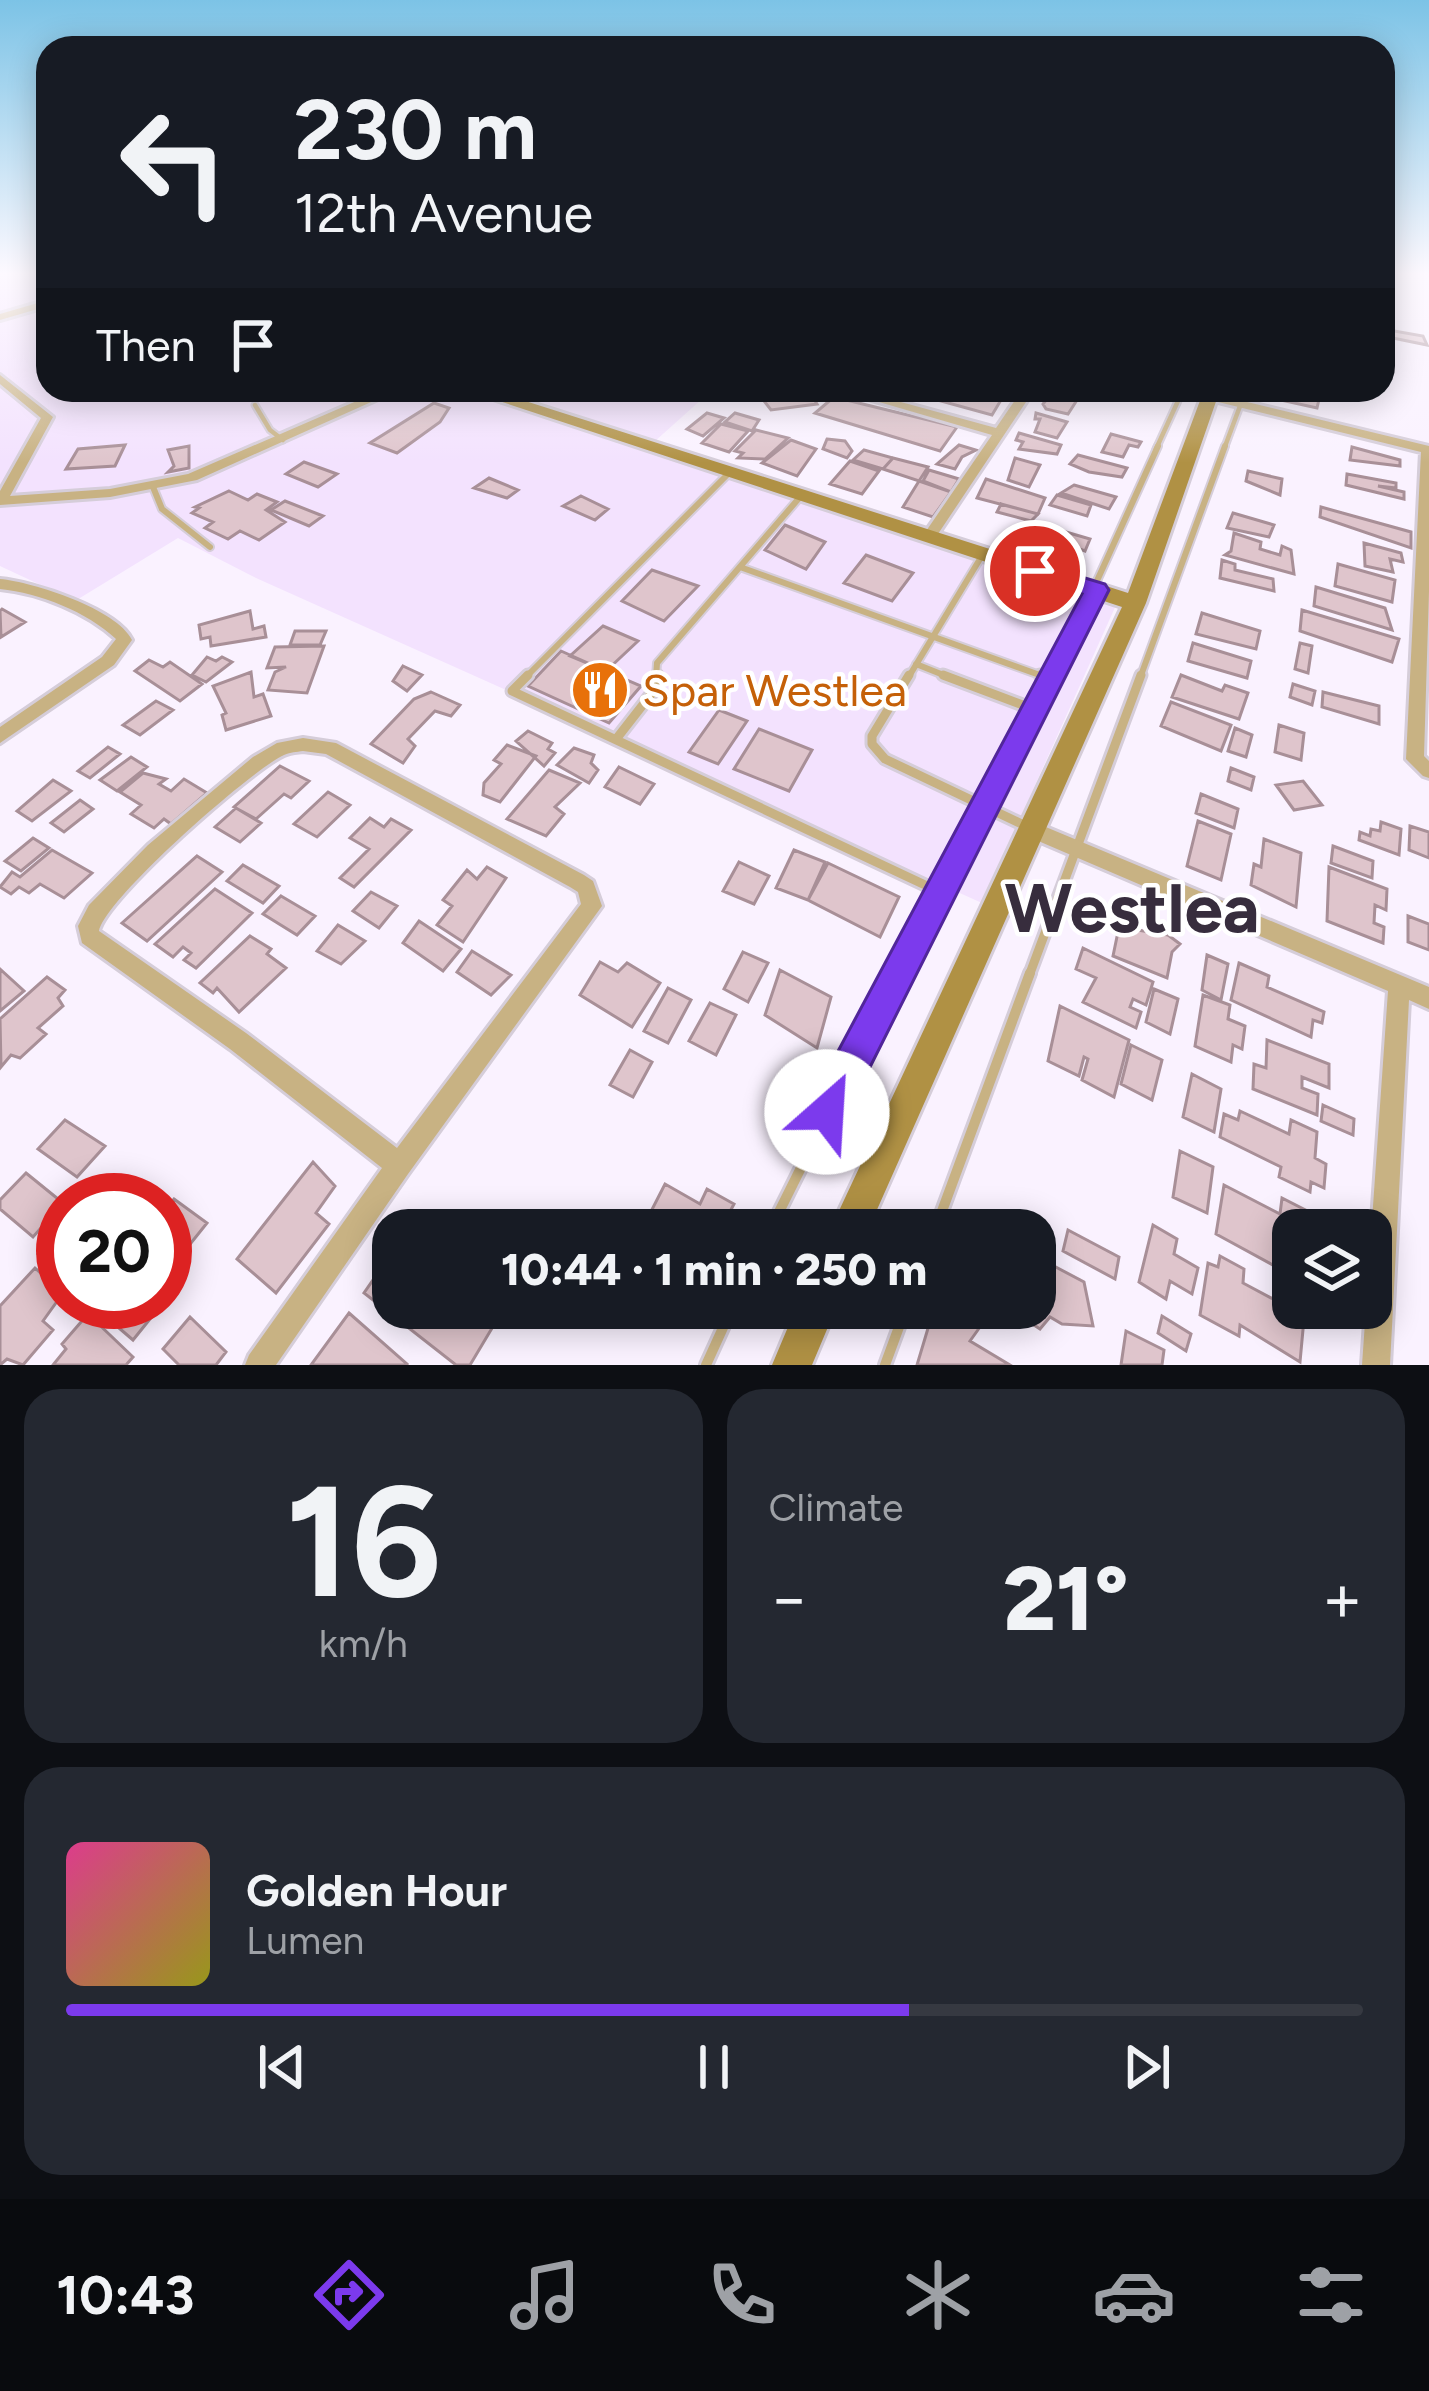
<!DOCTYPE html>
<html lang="en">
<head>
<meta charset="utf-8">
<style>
  :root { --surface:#171b24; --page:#242831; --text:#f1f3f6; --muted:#9ea1a6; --line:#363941; --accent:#7c3aed }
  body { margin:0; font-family:Figtree,sans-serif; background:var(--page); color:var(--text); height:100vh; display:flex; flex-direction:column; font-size:45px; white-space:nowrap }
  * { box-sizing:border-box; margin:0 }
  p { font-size:39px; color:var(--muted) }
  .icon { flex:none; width:66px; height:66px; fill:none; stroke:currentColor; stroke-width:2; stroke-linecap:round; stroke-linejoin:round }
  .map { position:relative; height:1365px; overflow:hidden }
  .panel { display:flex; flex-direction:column; gap:24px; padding:24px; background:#0d0f14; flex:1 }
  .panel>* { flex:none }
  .guide { position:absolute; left:36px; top:36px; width:1359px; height:366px; border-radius:36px; box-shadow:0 6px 30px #0003; background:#171b24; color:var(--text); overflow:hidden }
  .fabs { position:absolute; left:1272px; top:1209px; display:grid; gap:24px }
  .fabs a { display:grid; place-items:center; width:120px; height:120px; border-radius:24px; background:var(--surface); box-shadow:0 6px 30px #0003; font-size:60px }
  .speed { position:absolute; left:36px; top:1173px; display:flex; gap:24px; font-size:60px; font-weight:700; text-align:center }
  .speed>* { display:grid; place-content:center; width:156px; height:156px; border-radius:50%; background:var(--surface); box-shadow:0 6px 30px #0003; line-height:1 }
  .speed .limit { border:18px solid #d22; background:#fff; color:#111 }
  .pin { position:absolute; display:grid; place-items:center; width:102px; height:102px; color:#fff; margin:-51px; border:6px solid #fff; border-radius:50%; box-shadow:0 3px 12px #0007 }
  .me { position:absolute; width:132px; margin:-66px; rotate:26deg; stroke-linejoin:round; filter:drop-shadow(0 0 9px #0008) }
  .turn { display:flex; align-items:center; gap:42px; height:252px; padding:0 60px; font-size:54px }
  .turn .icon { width:156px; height:156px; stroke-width:2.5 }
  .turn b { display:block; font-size:84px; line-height:102px }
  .then { display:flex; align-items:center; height:114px; padding:0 60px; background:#0003; gap:24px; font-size:45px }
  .big { font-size:90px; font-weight:800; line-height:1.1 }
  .panel .card { flex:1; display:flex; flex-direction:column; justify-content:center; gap:18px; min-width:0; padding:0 42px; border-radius:36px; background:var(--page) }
  .panel .dial { align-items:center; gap:0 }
  .dial b { font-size:156px; line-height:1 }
  .song { display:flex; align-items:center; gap:36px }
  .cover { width:144px; height:144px; border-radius:18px; background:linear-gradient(135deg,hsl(330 70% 55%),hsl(60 70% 35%)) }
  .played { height:12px; border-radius:6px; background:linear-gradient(90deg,var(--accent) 65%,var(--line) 65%) }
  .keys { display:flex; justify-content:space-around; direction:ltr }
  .heat { display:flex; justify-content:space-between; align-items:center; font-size:66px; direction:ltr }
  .panel .tiles { flex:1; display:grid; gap:24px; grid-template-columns:1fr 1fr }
  .card:last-child { grid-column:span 2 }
  .trip { position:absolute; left:372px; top:1209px; width:684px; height:120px; border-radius:36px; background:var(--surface); box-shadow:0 6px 30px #0003; font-weight:800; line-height:120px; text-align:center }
  .menu { display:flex; height:192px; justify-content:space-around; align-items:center; background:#090b0e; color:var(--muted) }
  .menu .icon { width:84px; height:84px }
  .menu .active { color:var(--accent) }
  .menu b { font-size:54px; color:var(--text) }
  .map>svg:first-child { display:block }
  .built { fill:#f3e2fe }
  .building { fill:#dfc5cc; stroke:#a88f97; stroke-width:3 }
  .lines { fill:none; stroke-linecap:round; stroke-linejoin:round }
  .lane-far3-casing { stroke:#d5cdd9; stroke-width:9 }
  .lane-far2-casing { stroke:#d5cdd9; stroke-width:10 }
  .lane-far1-casing { stroke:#d5cdd9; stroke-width:15 }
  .lane-casing { stroke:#d5cdd9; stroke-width:16 }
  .street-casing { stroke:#d5cdd9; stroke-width:6 }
  .secondary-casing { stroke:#d5cdd9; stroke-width:6 }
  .lane-far3 { stroke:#c8b283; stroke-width:4.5 }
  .lane-far2 { stroke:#c8b283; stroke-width:6 }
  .lane-far1 { stroke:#c8b283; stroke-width:9 }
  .lane { stroke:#c8b283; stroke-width:10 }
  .street { fill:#c8b283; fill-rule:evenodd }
  .secondary { fill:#b09144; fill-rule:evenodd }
  .route { fill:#7c3aed; stroke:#51269a; stroke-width:3 }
  .labels { text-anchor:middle; stroke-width:9; stroke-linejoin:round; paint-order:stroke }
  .food-label { font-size:45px; fill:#c56008; stroke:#fff; text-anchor:start }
  .near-district-label { font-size:69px; font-weight:bold; fill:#372d3d; stroke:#fff }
</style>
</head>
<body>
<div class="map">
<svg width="1429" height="1365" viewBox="0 0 1429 1365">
  <rect width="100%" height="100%" fill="#faf2ff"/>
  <path class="built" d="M12,272h36v118h664l-68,61 473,152 -135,300 -726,-325 -78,-40 -103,63 -75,-35v-291z"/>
  <path class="building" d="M1383,329l40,7 4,9 -44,-9z
    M808,390l9,14 -46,6 -10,-13z
    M933,390h32l36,10 -9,15 -62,-17z
    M1273,390l47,5 -3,13 -45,-10z
    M1051,394l26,6 -9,14 -22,-5 -3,-5z
    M834,397l123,30 -17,24 -125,-38z
    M434,403l15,5 -9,14 -43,31 -27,-10z
    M707,413l17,5 -21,18 -16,-7z
    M735,413l24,7 -7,11 -27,-9z
    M1036,413l31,9 -10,16 -22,-6 5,-13h-5z
    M721,424l27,7 -19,21 -27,-9z
    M756,430l32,8 -23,21 -27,-1 5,-5 -8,-2z
    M1019,433l42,12 -4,9 -38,-5 4,-7 -7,-2z
    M1111,434l30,8 -3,5 -9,-2 -6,12 -21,-5z
    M827,439l18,2 7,10 -5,7 -24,-9z
    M791,440l25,9 -19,27 -35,-13z
    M125,445l-10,21 -49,3 12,-20z
    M959,445l17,5 -14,7 -7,12 -18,-5z
    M189,446v22l-21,4 6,-6 -6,-16z
    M1352,447l48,13v6l-50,-6z
    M864,450l29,8 -10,11 -30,-9z
    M1078,455l49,13 -5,9 -33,-5 -19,-8z
    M893,458l35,9 -9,14 -36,-12z
    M1015,458l25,7 -11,22 -21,-7z
    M850,461l29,10 -17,23 -32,-10z
    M304,462l33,12 -19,13 -32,-13z
    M929,470l30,9 -8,13 -28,-11z
    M1248,471l34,8 -2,16 -34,-14z
    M1347,474l49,9v5l-18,-2 26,6v7l-58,-14z
    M489,478l29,12 -11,8 -33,-10z
    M986,479l59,19 -7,16 -61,-16z
    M919,481l32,11 -18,25 -30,-10z
    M1074,485l42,12 -7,12 -48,-16z
    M229,491l19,9 9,-6 20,8 -11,8 19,12 -26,18 -19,-9 -12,8 -23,-11 8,-6 -21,-9 7,-5 -4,-1z
    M1057,495l34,10 -4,11 -37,-11z
    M581,496l27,13 -13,11 -32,-14z
    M285,501l38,15 -14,10 -38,-16z
    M1001,504l37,10 -7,7 -34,-9z
    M1321,507l90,25v16l-91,-31z
    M1233,513l41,12 -5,12 -42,-9z
    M785,525l40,17 -19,27 -41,-19z
    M1042,525l48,14 -5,12 -8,-3 -4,9 -15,-5 2,-4 -28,-4z
    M1234,533l27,9 -1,7 20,6 2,-9 9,4 3,24 -69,-19 6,-4z
    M1364,543l37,10 2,9 -13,-3 3,13 -28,-6z
    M866,555l47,18 -21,28 -48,-18z
    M1222,560l13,4v6l38,9 1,12 -54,-13z
    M1338,564l57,16 -3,22 -57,-16z
    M652,570l46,16 -34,35 -42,-20z
    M1316,587l69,21 7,22 -78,-24z
    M2,609l23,13 -24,15 -1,-26z
    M1302,610l97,29 -7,23 -92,-31z
    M250,611l3,18 11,-3 2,11 -55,9 -1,-9 -9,2 -2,-14z
    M1202,613l58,18 -4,18 -60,-15z
    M603,626l35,15 -32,30 -36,-15z
    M295,631h31l-6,14h-30z
    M1193,643l58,18 -4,17 -59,-17z
    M1300,643l12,3 -4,27 -13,-4z
    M324,646l-17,47 -39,-3 7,-18 11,-5 -19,1 8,-21z
    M561,651l45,20 35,15 -32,37 -81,-37z
    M207,657l9,4 6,-4 10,5 -26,20 -14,-7z
    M149,660l14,7 7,-5 32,22 -22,17 -45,-30z
    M403,666l19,9 -15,16 -14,-10z
    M251,672l3,25 9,-3 8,22 -45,14 -4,-15 4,-2 -13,-27z
    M1181,675l41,16 3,-6 23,8 -9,26 -67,-22z
    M1293,684l22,7 -3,14 -22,-8z
    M431,692l29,13 -9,11 -16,-5 -27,28 7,7 -12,17 -32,-19 43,-45z
    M1323,692l56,14v18l-57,-17z
    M156,701l17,9 -33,25 -17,-10z
    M1171,702l60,23 -10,26 -60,-25z
    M719,710l28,11 -29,43 -29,-12z
    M1279,725l25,8 -3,27 -26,-8z
    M1235,728l17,7 -6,22 -18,-6z
    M759,729l53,21 -23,41 -55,-22z
    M528,731l24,12 -4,6 7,4 -11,13 -28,-25z
    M507,745l29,11 -36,46 -17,-7 1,-12 17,-19 -7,-4z
    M108,747l12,7 -30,24 -12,-7z
    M574,748l20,7 -3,8 7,7 -9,13 -32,-18z
    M131,757l16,10 -30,24 -17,-11z
    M280,766l29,15 -18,17 -7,-4 -28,25 -22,-12z
    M619,767l35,17 -14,20 -35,-17z
    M1231,768l23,9 -3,13 -23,-9z
    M549,770l31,13 -25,24 9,7 -18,22 -39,-17z
    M143,773l23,6 -7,5 12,7 13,-12 23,14 -36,31 -7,-5 -10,9 -23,-14 10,-9 -21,-13z
    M53,780l18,11 -39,30 -15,-10z
    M1303,781l19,24 -28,5 -18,-25z
    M328,792l22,13 -33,32 -23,-13z
    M1201,794l37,15 -4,19 -38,-15z
    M80,800l13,9 -29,23 -13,-9z
    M236,808l25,15 -21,19 -25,-15z
    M370,818l14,9 7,-8 20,11 -57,57 -14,-9 29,-29 -19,-11z
    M1198,821l33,13 -10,46 -34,-14z
    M1381,822l20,7 -2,26 -40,-15 1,-8 10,4 1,-7 9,2z
    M1410,826l19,6v26l-20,-8z
    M33,838l16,10 -28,23 -16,-10z
    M1264,839l37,14 -5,54 -45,-22 3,-21 7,3z
    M1333,846l40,15 -1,17 -41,-15z
    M52,850l40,23 -28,25 -24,-14 -11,9 -10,-6 -8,7 -11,-7 12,-15 8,5z
    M794,850l31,12 -17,38 -32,-12z
    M197,856l25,16 -75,69 -25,-18z
    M739,862l30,14 -15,28 -31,-13z
    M828,863l71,34 -19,40 -72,-37z
    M243,865l36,21 -16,17 -36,-22z
    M487,867l19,11 -43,64 -26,-17 15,-19 -9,-6 24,-30 10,9z
    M1329,867l58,22 -1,21 -11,-5 -1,18 10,4 -1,16 -56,-22z
    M215,889l37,24 -56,55 -12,-8 7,-7 -8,-6 -10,10 -18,-13z
    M371,892l26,14 -18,22 -26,-17z
    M281,896l34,20 -18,19 -34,-21z
    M1408,916l21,8v26l-21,-8z
    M419,921l42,28 -18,22 -40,-28z
    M338,925l27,16 -24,23 -24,-13z
    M1119,927l49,8 12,9 -8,8 -5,26 -54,-22z
    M250,936l21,13 -4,5 19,14 -47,44 -22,-24 -4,5 -13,-10z
    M1083,948l70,34 -7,23 -13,-6 -3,8 11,5 -5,16 -53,-26 13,-24 -20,-9z
    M472,951l39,24 -20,20 -34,-23z
    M743,952l25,11 -20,39 -24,-13z
    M1207,955l21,9 -7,36 -19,-10z
    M600,962l18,10 9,-9 33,20 -28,44 -52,-32z
    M1239,963l30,13 -2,11 57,25 -2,11 -9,-3 -2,17 -80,-37z
    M0,969l24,22 -24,20z
    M780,970l51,27 -14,51 -52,-33z
    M47,977l18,13 -7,8 5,8 -25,22 8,6 -26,24 -9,-3 -10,12 -1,-48z
    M668,988l23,12 -23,43 -24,-12z
    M1154,989l24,10 -8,35 -24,-12z
    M1203,995l27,10 -2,14 17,7 -3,23 -9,-4 -2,17 -36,-16z
    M710,1003l26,12 -20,40 -27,-14z
    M1060,1006l69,34 -15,57 -32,-17 6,-21 -4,-2 -5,19 -31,-15z
    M1267,1040l62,24v24l-27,-11v11l16,6 -1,21 -64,-26 1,-25 12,4z
    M1131,1045l31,15 -10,40 -31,-16z
    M630,1050l22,12 -19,35 -23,-12z
    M1192,1074l29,15 -7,43 -31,-15z
    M1323,1105l31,14 -1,16 -32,-14z
    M1240,1111l49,23 2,-14 26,12 -2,26 11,6 -2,24 -13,-6 -1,10 -31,-15 2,-10 -61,-30 4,-23 14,6z
    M65,1120l40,26 -28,31 -39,-28z
    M1180,1151l33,16 -6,46 -34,-16z
    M313,1162l22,24 -19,27 13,11 -53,69 -39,-34z
    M26,1173l37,30 -30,34 -33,-28v-9z
    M665,1184l35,20 7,-15 27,15 -8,15 3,11 -87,-1z
    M1224,1185l56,29 2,-16 37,19 -1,13h-25v46l-77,-42z
    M174,1199l33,24 -32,40 -10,-7v-46z
    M1153,1225l24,14 -3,15 24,14 -6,26 -22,-13 -4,18 -27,-17z
    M63,1229v52l-25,-27z
    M1068,1230l51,27 -4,22 -52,-28z
    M393,1251v57h111l-34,57h-14l-92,-72z
    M1035,1256l49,26 9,44 -31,-2 -12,-7 -10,12 -32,-21h27z
    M1220,1256l24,13 -1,14 30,16 2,-13 18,9v13h12l-5,54 -60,-37 -1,11 -39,-21 8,-52 10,4z
    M35,1268l28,25 -20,28 10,9 -30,35 -16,-6 -7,6v-59z
    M105,1302h55l2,2 -29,36 -35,-30z
    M941,1308h10l29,19 -10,14 40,24h-93l12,-40z
    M349,1313l58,51 -1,1h-95z
    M88,1314l45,43 -7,8h-73l13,-16 -4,-5z
    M1162,1316l29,18 -5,17 -28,-18z
    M190,1317l36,35 -10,13h-37l-16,-16z
    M1126,1331l38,19 -2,15h-41z"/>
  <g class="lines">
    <g class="lane-far3-casing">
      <path id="lane-far3" d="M255,405l15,25 13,10
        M1156,449l27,-59
        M1224,449l22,-59"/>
    </g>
    <g class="lane-far2-casing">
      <path id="lane-far2" d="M153,487l9,22 48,38
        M740,567l308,111
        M916,664l35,14
        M525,678l204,-205
        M656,678l1,-15 143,-166
        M908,678l75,-124
        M1053,678l105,-232
        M1140,678l85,-232"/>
    </g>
    <g class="lane-far1-casing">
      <path id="lane-far1" d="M528,675l-16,16 428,201
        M909,675l-37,61v8l13,15 143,68
        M943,675l93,35
        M1040,675l12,4
        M617,738l39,-50 1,-13
        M896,976l158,-301
        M1029,976l112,-301"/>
    </g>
    <g class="lane-casing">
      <path id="lane" d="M770,1230l128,-257
        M935,1230l95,-257
        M706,1365l26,-57
        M885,1365l21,-57"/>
    </g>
    <g class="street-casing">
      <path id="street" d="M48,300v6l-48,14v-6z
        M0,375l53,42 -43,79 100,-7 78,-15 194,-84h16l-201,90 -87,17 -110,8v-14l41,-73 -41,-34z
        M838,390h19l139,38 26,-38h12l-100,150 -5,1 -7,-4 70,-102z
        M1210,393l219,53v145l-5,165 5,5v17l-6,-2 -17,-17 15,-307 -215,-53v-4z
        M0,579c33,3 117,30 132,61l-18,25 -114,78v-16l102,-70 14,-18c-29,-27 -76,-46 -116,-50z
        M303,738l33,5 248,132 9,6 9,25 -194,268 -132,191h-31l4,-10 133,-187 -152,-119 -148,-106 -4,-17 11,-21 59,-60 105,-88 24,-14zM303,751l23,3 244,133 8,5 3,12 -184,244 -151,-115 -147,-102c6,-32 152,-161 185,-176 7,-3 12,-3 19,-4z
        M1029,820l400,167v22l-20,-9 -19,365h-28l4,-57h5v-73l17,-244 -366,-157 -2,-6 2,-6z"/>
    </g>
    <g class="secondary-casing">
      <path id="secondary" d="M466,390h25l637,203 76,-203h16l-74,213 -278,627h-38l292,-623z
        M796,1308h40l-24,57h-40z"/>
    </g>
    <use href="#lane-far3" class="lane-far3"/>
    <use href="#lane-far2" class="lane-far2"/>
    <use href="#lane-far1" class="lane-far1"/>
    <use href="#lane" class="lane"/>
    <use href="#street" class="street"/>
    <use href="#secondary" class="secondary"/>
  </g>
  <linearGradient id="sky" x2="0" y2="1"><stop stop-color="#7cc3e6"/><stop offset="0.59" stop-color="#fdf9ff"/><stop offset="1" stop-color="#fdf9ff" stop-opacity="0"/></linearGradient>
  <rect width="1429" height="463" fill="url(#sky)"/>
  <path class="route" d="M1035,563l70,21 4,6 -268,535 -14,6 -14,-6 -5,-13 5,-14 269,-504 -56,-18 -3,-5z"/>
  <defs>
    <g id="restaurant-disc" transform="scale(3)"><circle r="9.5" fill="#e8710a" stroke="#fff"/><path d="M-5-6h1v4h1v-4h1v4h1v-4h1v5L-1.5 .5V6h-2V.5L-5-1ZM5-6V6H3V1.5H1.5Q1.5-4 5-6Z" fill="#fff"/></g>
  </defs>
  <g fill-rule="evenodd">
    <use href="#restaurant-disc" x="600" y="690"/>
  </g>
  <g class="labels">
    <g class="food-label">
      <text x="642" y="706">Spar Westlea</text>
    </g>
    <g class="near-district-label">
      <text x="1132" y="932">Westlea</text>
    </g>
  </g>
</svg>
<div class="fabs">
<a><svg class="icon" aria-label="layers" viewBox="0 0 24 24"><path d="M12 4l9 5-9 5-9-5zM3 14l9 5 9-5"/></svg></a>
</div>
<div class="speed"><div class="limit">20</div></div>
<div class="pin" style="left:1035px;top:571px;background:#d93025"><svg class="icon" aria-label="arrive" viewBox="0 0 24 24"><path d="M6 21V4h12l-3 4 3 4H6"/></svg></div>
<svg class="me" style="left:827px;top:1112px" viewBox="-20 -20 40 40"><circle r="19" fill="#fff"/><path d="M0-13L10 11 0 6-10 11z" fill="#7c3aed"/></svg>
<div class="trip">10:44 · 1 min · 250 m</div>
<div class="guide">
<div class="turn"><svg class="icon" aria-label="left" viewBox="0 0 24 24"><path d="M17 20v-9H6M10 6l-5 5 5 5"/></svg><div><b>230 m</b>12th Avenue</div></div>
<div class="then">Then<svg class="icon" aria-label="arrive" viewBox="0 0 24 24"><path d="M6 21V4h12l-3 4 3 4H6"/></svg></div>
</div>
</div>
<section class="panel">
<div class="tiles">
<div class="card dial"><b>16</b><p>km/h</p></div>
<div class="card"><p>Climate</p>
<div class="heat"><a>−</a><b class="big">21°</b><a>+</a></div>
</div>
<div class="card">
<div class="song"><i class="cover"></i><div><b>Golden Hour</b><p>Lumen</p></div></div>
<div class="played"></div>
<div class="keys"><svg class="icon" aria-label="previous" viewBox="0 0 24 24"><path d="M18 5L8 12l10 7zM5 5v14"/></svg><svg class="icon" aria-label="pause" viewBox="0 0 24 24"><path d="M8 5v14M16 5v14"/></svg><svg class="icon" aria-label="next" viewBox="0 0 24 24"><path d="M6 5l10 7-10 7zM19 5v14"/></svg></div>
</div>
</div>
</section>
<nav class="menu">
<b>10:43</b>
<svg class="icon active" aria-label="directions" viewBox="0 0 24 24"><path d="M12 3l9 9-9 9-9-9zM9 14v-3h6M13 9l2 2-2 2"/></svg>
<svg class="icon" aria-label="music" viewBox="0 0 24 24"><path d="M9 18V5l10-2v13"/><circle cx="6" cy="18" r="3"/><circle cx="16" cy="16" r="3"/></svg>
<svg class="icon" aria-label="phone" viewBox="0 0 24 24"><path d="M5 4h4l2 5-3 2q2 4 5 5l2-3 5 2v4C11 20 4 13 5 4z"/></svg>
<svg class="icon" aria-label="climate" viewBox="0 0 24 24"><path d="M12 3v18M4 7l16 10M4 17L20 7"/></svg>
<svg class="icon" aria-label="car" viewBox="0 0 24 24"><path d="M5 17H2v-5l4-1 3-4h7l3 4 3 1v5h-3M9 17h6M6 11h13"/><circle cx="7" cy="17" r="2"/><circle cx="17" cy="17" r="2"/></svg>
<svg class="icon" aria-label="filters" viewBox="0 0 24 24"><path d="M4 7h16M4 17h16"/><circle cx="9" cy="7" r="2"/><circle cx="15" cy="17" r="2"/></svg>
</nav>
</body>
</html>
